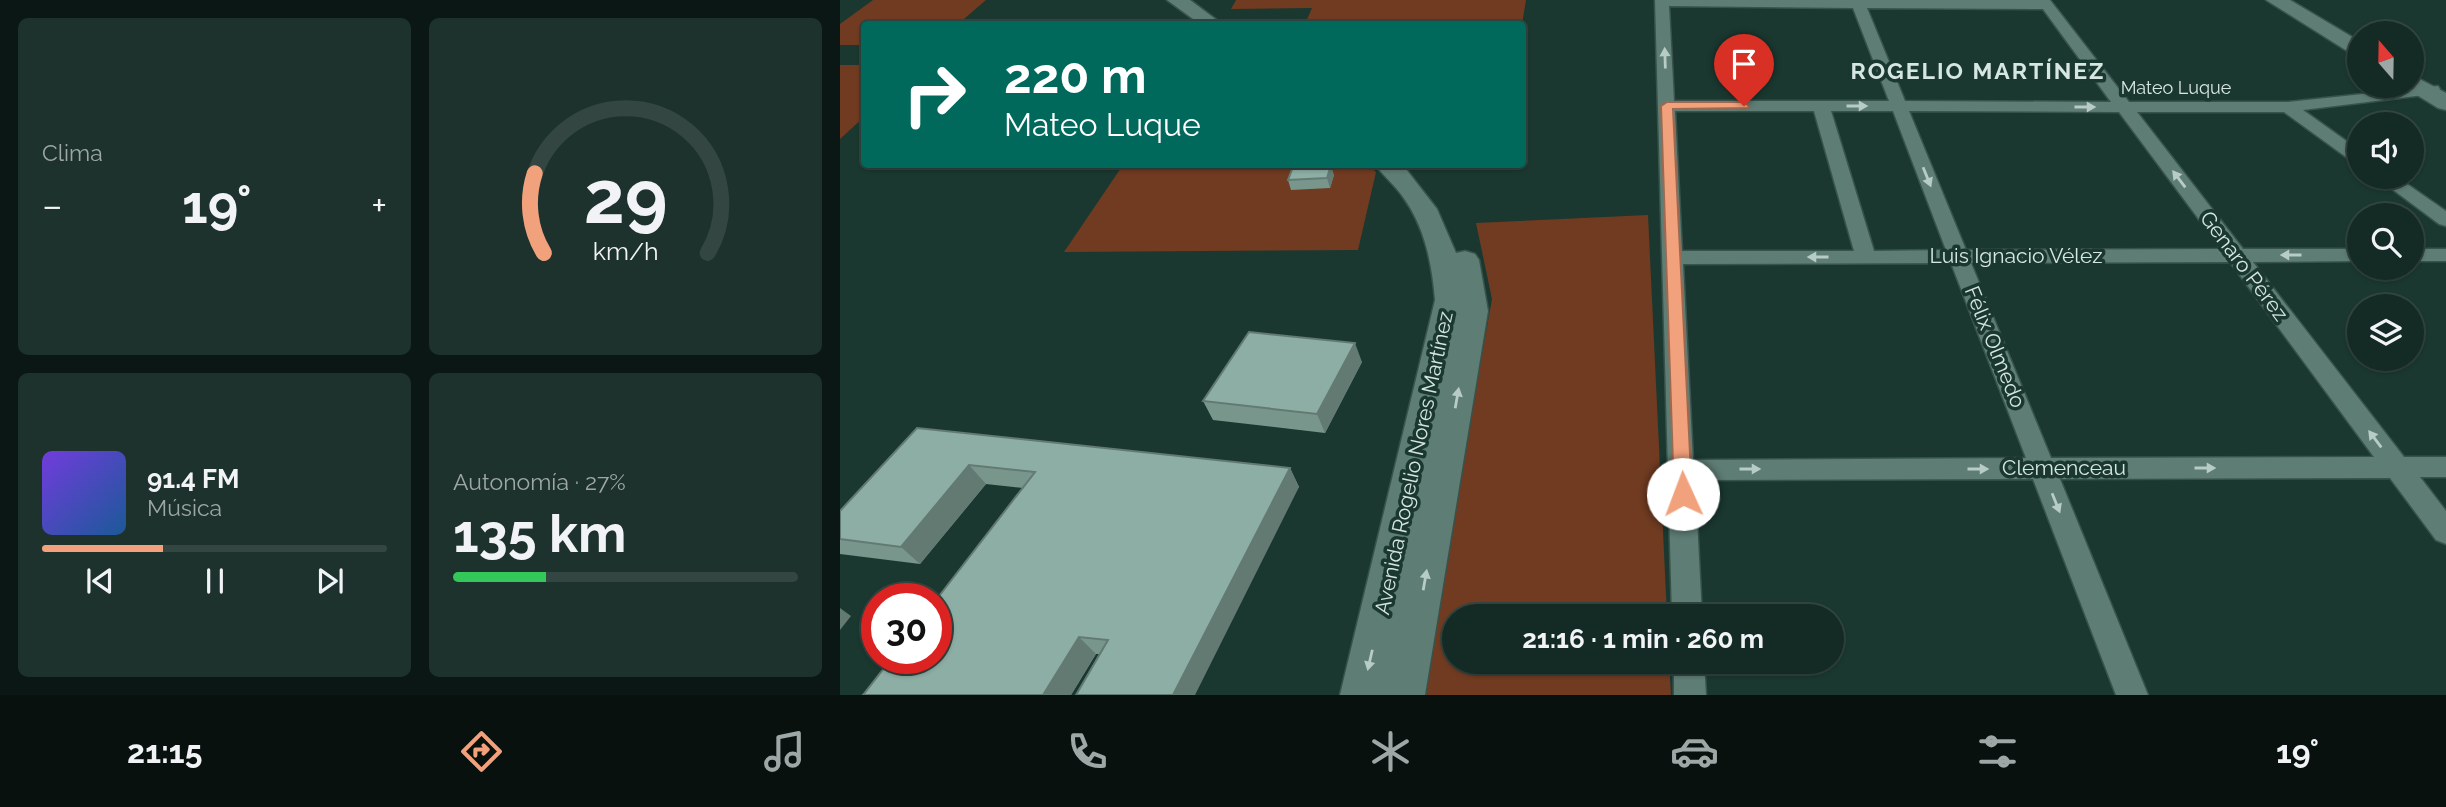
<!DOCTYPE html>
<html lang="es">
<head>
<meta charset="utf-8">
<style>
  :root { --surface:#142a24; --page:#1d322c; --text:#f1f3f6; --muted:#9da7a6; --line:#334641; --accent:#f1a17b }
  body { margin:0; font-family:Raleway,sans-serif; background:var(--page); color:var(--text); height:100vh; display:flex; flex-direction:column; font-size:26px; white-space:nowrap }
  * { box-sizing:border-box; margin:0 }
  p { font-size:23px; color:var(--muted) }
  .icon { flex:none; width:38px; height:38px; fill:none; stroke:currentColor; stroke-width:2; stroke-linecap:round; stroke-linejoin:round }
  .map { position:relative; flex:1; overflow:hidden }
  .panel { display:flex; flex-direction:column; gap:18px; padding:18px; background:#0b1714; width:840px }
  .panel>* { flex:none }
  .guide { position:absolute; left:21px; top:21px; width:665px; height:147px; border-radius:7px; box-shadow:0 2px 5px #0004,0 0 0 2px var(--line); background:#00695c; color:#fff; overflow:hidden }
  .needle { width:46px; rotate:340deg }
  .buttons { position:absolute; left:1507px; top:21px; display:grid; gap:14px }
  .buttons a { display:grid; place-items:center; width:77px; height:77px; border-radius:50%; background:var(--surface); box-shadow:0 2px 5px #0004,0 0 0 2px var(--line); font-size:35px }
  .speed { position:absolute; left:21px; top:583px; display:flex; gap:14px; font-size:35px; font-weight:700; text-align:center }
  .speed>* { display:grid; place-content:center; width:91px; height:91px; border-radius:50%; background:var(--surface); box-shadow:0 2px 5px #0004,0 0 0 2px var(--line); line-height:1 }
  .speed .limit { border:10px solid #d22; background:#fff; color:#111 }
  .pin { position:absolute; display:grid; place-items:center; width:60px; height:60px; color:#fff; margin:-72px -30px; border-radius:50% 50% 50% 0; rotate:-45deg; box-shadow:0 0 7px #0007 }
  .pin .icon { rotate:45deg }
  .me { position:absolute; width:77px; margin:-38px; rotate:358deg; stroke-linejoin:round; filter:drop-shadow(0 0 5px #0008) }
  .turn { display:flex; align-items:center; gap:24px; height:147px; padding:0 28px; font-size:32px }
  .turn .icon { width:91px; height:91px; stroke-width:2.5 }
  .turn b { display:block; font-size:49px; line-height:60px }
  .big { font-size:52px; font-weight:700; line-height:1.1 }
  .panel .widget { flex:1; display:flex; flex-direction:column; justify-content:center; gap:10px; min-width:0; padding:0 24px; border-radius:10px; background:var(--page) }
  .panel .dial { align-items:center; gap:0 }
  .dial svg { height:182px; overflow:visible; fill:none; stroke:var(--line); stroke-width:7; stroke-linecap:round; text-anchor:middle }
  .dial text { fill:var(--text); stroke:none }
  .song { display:flex; align-items:center; gap:21px }
  .cover { width:84px; height:84px; border-radius:10px; background:linear-gradient(135deg,hsl(260 70% 55%),hsl(210 70% 35%)) }
  .played { height:7px; border-radius:4px; background:linear-gradient(90deg,var(--accent) 35%,var(--line) 35%) }
  .keys { display:flex; justify-content:space-around; direction:ltr }
  .heat { display:flex; justify-content:space-between; align-items:center; font-size:38px; direction:ltr }
  .charge { height:10px; border-radius:5px; background:linear-gradient(90deg,#34c759 27%,var(--line) 0) }
  .panel .tiles { flex:1; display:grid; gap:18px; grid-template-columns:repeat(2,1fr) }
  .trip { position:absolute; left:602px; top:604px; width:402px; height:70px; border-radius:35px; background:var(--surface); box-shadow:0 2px 5px #0004,0 0 0 2px var(--line); font-weight:700; line-height:70px; text-align:center }
  .tab-bar { display:flex; height:112px; justify-content:space-around; align-items:center; background:#08110e; color:var(--muted) }
  .tab-bar .icon { width:49px; height:49px }
  .tab-bar .selected { color:var(--accent) }
  .tab-bar b { font-size:32px; color:var(--text) }
  main { display:flex; flex:1; min-height:0 }
  .map>svg:first-child { display:block }
  .green { fill:#703b21 }
  .lines { fill:none; stroke-linecap:round; stroke-linejoin:round }
  .minor-casing { stroke:#38534c; stroke-width:3 }
  .secondary-casing { stroke:#38534c; stroke-width:3 }
  .minor { fill:#5e7d74; fill-rule:evenodd }
  .secondary { fill:#5e7d74; fill-rule:evenodd }
  .wall { fill:#79968d }
  .shaded-wall { fill:#637a73 }
  .building { fill:#8daea4; stroke:#637a73; stroke-width:2 }
  .oneway { fill:#b8ccc6 }
  .route { fill:#f1a17b; stroke:#9d6950; stroke-width:2 }
  .labels { text-anchor:middle; stroke-width:7; stroke-linejoin:round; paint-order:stroke }
  .far-street-label { font-size:18px; fill:#d6e6e1; stroke:#1a3830 }
  .street-label { font-size:21px; fill:#d6e6e1; stroke:#1a3830 }
  .far-district-label { font-size:23px; font-weight:bold; letter-spacing:2px; fill:#d6e6e1; stroke:#1a3830 }
</style>
</head>
<body>
<main>
<section class="panel">
<div class="tiles">
<div class="widget"><p>Clima</p>
<div class="heat"><a>−</a><b class="big">19°</b><a>+</a></div>
</div>
<div class="widget dial"><svg viewBox="0 0 100 80">
<path d="M14 69A42 42 0 1 1 86 69"/>
<path d="M14 69A42 42 0 0 1 10 34" stroke="#f1a17b"/>
<text x="50" y="56" font-size="32" font-weight="700">29</text>
<text x="50" y="72" font-size="11">km/h</text>
</svg></div>
<div class="widget">
<div class="song"><i class="cover"></i><div><b>91.4 FM</b><p>Música</p></div></div>
<div class="played"></div>
<div class="keys"><svg class="icon" aria-label="previous" viewBox="0 0 24 24"><path d="M18 5L8 12l10 7zM5 5v14"/></svg><svg class="icon" aria-label="pause" viewBox="0 0 24 24"><path d="M8 5v14M16 5v14"/></svg><svg class="icon" aria-label="next" viewBox="0 0 24 24"><path d="M6 5l10 7-10 7zM19 5v14"/></svg></div>
</div>
<div class="widget"><p>Autonomía · 27%</p><b class="big">135 km</b><div class="charge"></div></div>
</div>
</section>
<div class="map">
<svg width="1606" height="695" viewBox="0 0 1606 695">
  <rect width="100%" height="100%" fill="#1a3830"/>
  <path class="green" d="M33,0h113l-28,24h-94v21h-24v-21z
    M396,0h290l-4,24h-217l7,-16 -81,1z
    M0,65h24v52l-24,22z
    M525,164l11,8 -18,78 -294,2 59,-87z
    M808,215l19,401h-213v46h215l2,33h-251l72,-396 -16,-76z"/>
  <g class="lines">
    <g class="minor-casing">
      <path id="minor" d="M815,0h395l79,102h159l150,-16 2,3 -2,3 -6,2 -129,16 56,40v13l-6,-1 -69,-50h-147l106,137h116v12l-106,1 151,195h42v20h-26l26,34v33l-10,-4 -46,-62 -330,1 88,216h-32l-83,-216 -338,1 7,136h-30zM829,6l184,2 36,93h-215zM1027,8l176,1 68,93 -206,-1zM835,111h139l40,140h-172zM991,111h62l53,139 -72,1zM1069,111l210,1 102,137 -255,1zM1390,262l144,195 -323,1 -80,-195zM1111,263l75,195 -333,2 -10,-196z
        M1536,177h21l49,34v15l-7,-2z
        M1572,249h34v12h-34z
        M834,662h30l2,33h-32z"/>
    </g>
    <g class="secondary-casing">
      <path id="secondary" d="M327,0h23l32,24h-22z
        M1426,0h24l69,41v15l-7,-2z
        M1572,75l34,18v17l-8,-2 -34,-21 8,-1z
        M535,164h27l35,45 19,44 9,-2 10,3 4,6 9,51 -63,384h-85l95,-395c-3,-36 -10,-73 -32,-103 -8,-12 -20,-21 -28,-33z"/>
    </g>
    <use href="#minor" class="minor"/>
    <use href="#secondary" class="secondary"/>
  </g>
  <path class="wall" d="M494,175l-4,13 -39,2 -3,-10z
    M522,362l-37,71 -112,-13 -10,-19z
    M77,428l373,40 9,19 -199,167h-4l-25,41h-208l160,-207 -37,-4 -66,80 -80,-10v-43z"/>
  <path class="shaded-wall" d="M491,165l3,10 -4,13 -3,-10z
    M515,343l7,19 -37,71 -8,-19z
    M129,465l17,19 -66,80 -19,-17z
    M450,468l9,19 -104,208h-22z
    M0,608l11,8 -11,14z
    M239,637l17,17 -25,41h-28z"/>
  <path class="building" d="M491,165l-4,13 -39,2 5,-13z
    M409,332l106,11 -38,71 -114,-13z
    M77,428l373,40 -117,227h-97l32,-55 -29,-3 -36,58h-180l29,-37h44v-58l99,-128 -66,-7 -68,82 -61,-8v-28z"/>
  <defs><path id="oneway-solid" d="M-6-.8H1V-3.2L6.5 0L1 3.2V.8H-6Z" transform="scale(1.75)"/></defs>
  <g class="oneway">
    <use href="#oneway-solid" transform="translate(825 58) rotate(-92)"/>
    <use href="#oneway-solid" transform="translate(1017 106)"/>
    <use href="#oneway-solid" transform="translate(1245 107)"/>
    <use href="#oneway-solid" transform="translate(1087 177) rotate(68)"/>
    <use href="#oneway-solid" transform="translate(1339 179) rotate(-127)"/>
    <use href="#oneway-solid" transform="translate(1451 255) rotate(-180)"/>
    <use href="#oneway-solid" transform="translate(978 257) rotate(180)"/>
    <use href="#oneway-solid" transform="translate(617 398) rotate(-80)"/>
    <use href="#oneway-solid" transform="translate(1535 439) rotate(-127)"/>
    <use href="#oneway-solid" transform="translate(1365 468)"/>
    <use href="#oneway-solid" transform="translate(910 469)"/>
    <use href="#oneway-solid" transform="translate(1138 469)"/>
    <use href="#oneway-solid" transform="translate(1216 503) rotate(68)"/>
    <use href="#oneway-solid" transform="translate(585 580) rotate(-80)"/>
    <use href="#oneway-solid" transform="translate(530 660) rotate(103)"/>
  </g>
  <path class="route" d="M904,102l5,4 -1,2 -75,1 19,385 -2,5 -7,3 -7,-3 -2,-5 -13,-388 6,-4z"/>
  <g class="labels">
    <g class="far-street-label">
      <text x="1336" y="94">Mateo Luque</text>
    </g>
    <g class="street-label">
      <text x="1176" y="263">Luis Ignacio Vélez</text>
      <text transform="translate(1404 266) rotate(53)" y="7">Genaro Pérez</text>
      <text transform="translate(1155 347) rotate(68)" y="7">Félix Olmedo</text>
      <text transform="translate(574 463) rotate(-78)" y="7">Avenida Rogelio Nores Martínez</text>
      <text x="1224" y="475">Clemenceau</text>
    </g>
    <g class="far-district-label">
      <text x="1138" y="79">ROGELIO MARTÍNEZ</text>
    </g>
  </g>
</svg>
<div class="buttons">
<a><svg class="needle" viewBox="-14 -14 28 28"><path d="M0-13l5 13h-10z" fill="#e53935"/><path d="M0 13l5-13h-10z" fill="#9da7a6"/></svg></a>
<a><svg class="icon" aria-label="sound" viewBox="0 0 24 24"><path d="M4 9h4l5-4v14l-5-4H4zM17 9q2 3 0 6"/></svg></a>
<a><svg class="icon" aria-label="search" viewBox="0 0 24 24"><circle cx="10" cy="10" r="6"/><path d="M15 15l6 6"/></svg></a>
<a><svg class="icon" aria-label="layers" viewBox="0 0 24 24"><path d="M12 4l9 5-9 5-9-5zM3 14l9 5 9-5"/></svg></a>
</div>
<div class="speed"><div class="limit">30</div></div>
<div class="pin" style="left:904px;top:106px;background:#d93025"><svg class="icon" aria-label="arrive" viewBox="0 0 24 24"><path d="M6 21V4h12l-3 4 3 4H6"/></svg></div>
<svg class="me" style="left:843px;top:494px" viewBox="-20 -20 40 40"><circle r="19" fill="#fff"/><path d="M0-13L10 11 0 6-10 11z" fill="#f1a17b"/></svg>
<div class="trip">21:16 · 1 min · 260 m</div>
<div class="guide">
<div class="turn"><svg class="icon" aria-label="right" viewBox="0 0 24 24"><path d="M7 20v-9h11M14 6l5 5-5 5"/></svg><div><b>220 m</b>Mateo Luque</div></div>
</div>
</div>
</main>
<nav class="tab-bar">
<b>21:15</b>
<svg class="icon selected" aria-label="directions" viewBox="0 0 24 24"><path d="M12 3l9 9-9 9-9-9zM9 14v-3h6M13 9l2 2-2 2"/></svg>
<svg class="icon" aria-label="music" viewBox="0 0 24 24"><path d="M9 18V5l10-2v13"/><circle cx="6" cy="18" r="3"/><circle cx="16" cy="16" r="3"/></svg>
<svg class="icon" aria-label="phone" viewBox="0 0 24 24"><path d="M5 4h4l2 5-3 2q2 4 5 5l2-3 5 2v4C11 20 4 13 5 4z"/></svg>
<svg class="icon" aria-label="climate" viewBox="0 0 24 24"><path d="M12 3v18M4 7l16 10M4 17L20 7"/></svg>
<svg class="icon" aria-label="car" viewBox="0 0 24 24"><path d="M5 17H2v-5l4-1 3-4h7l3 4 3 1v5h-3M9 17h6M6 11h13"/><circle cx="7" cy="17" r="2"/><circle cx="17" cy="17" r="2"/></svg>
<svg class="icon" aria-label="filters" viewBox="0 0 24 24"><path d="M4 7h16M4 17h16"/><circle cx="9" cy="7" r="2"/><circle cx="15" cy="17" r="2"/></svg>
<b>19°</b>
</nav>
</body>
</html>
